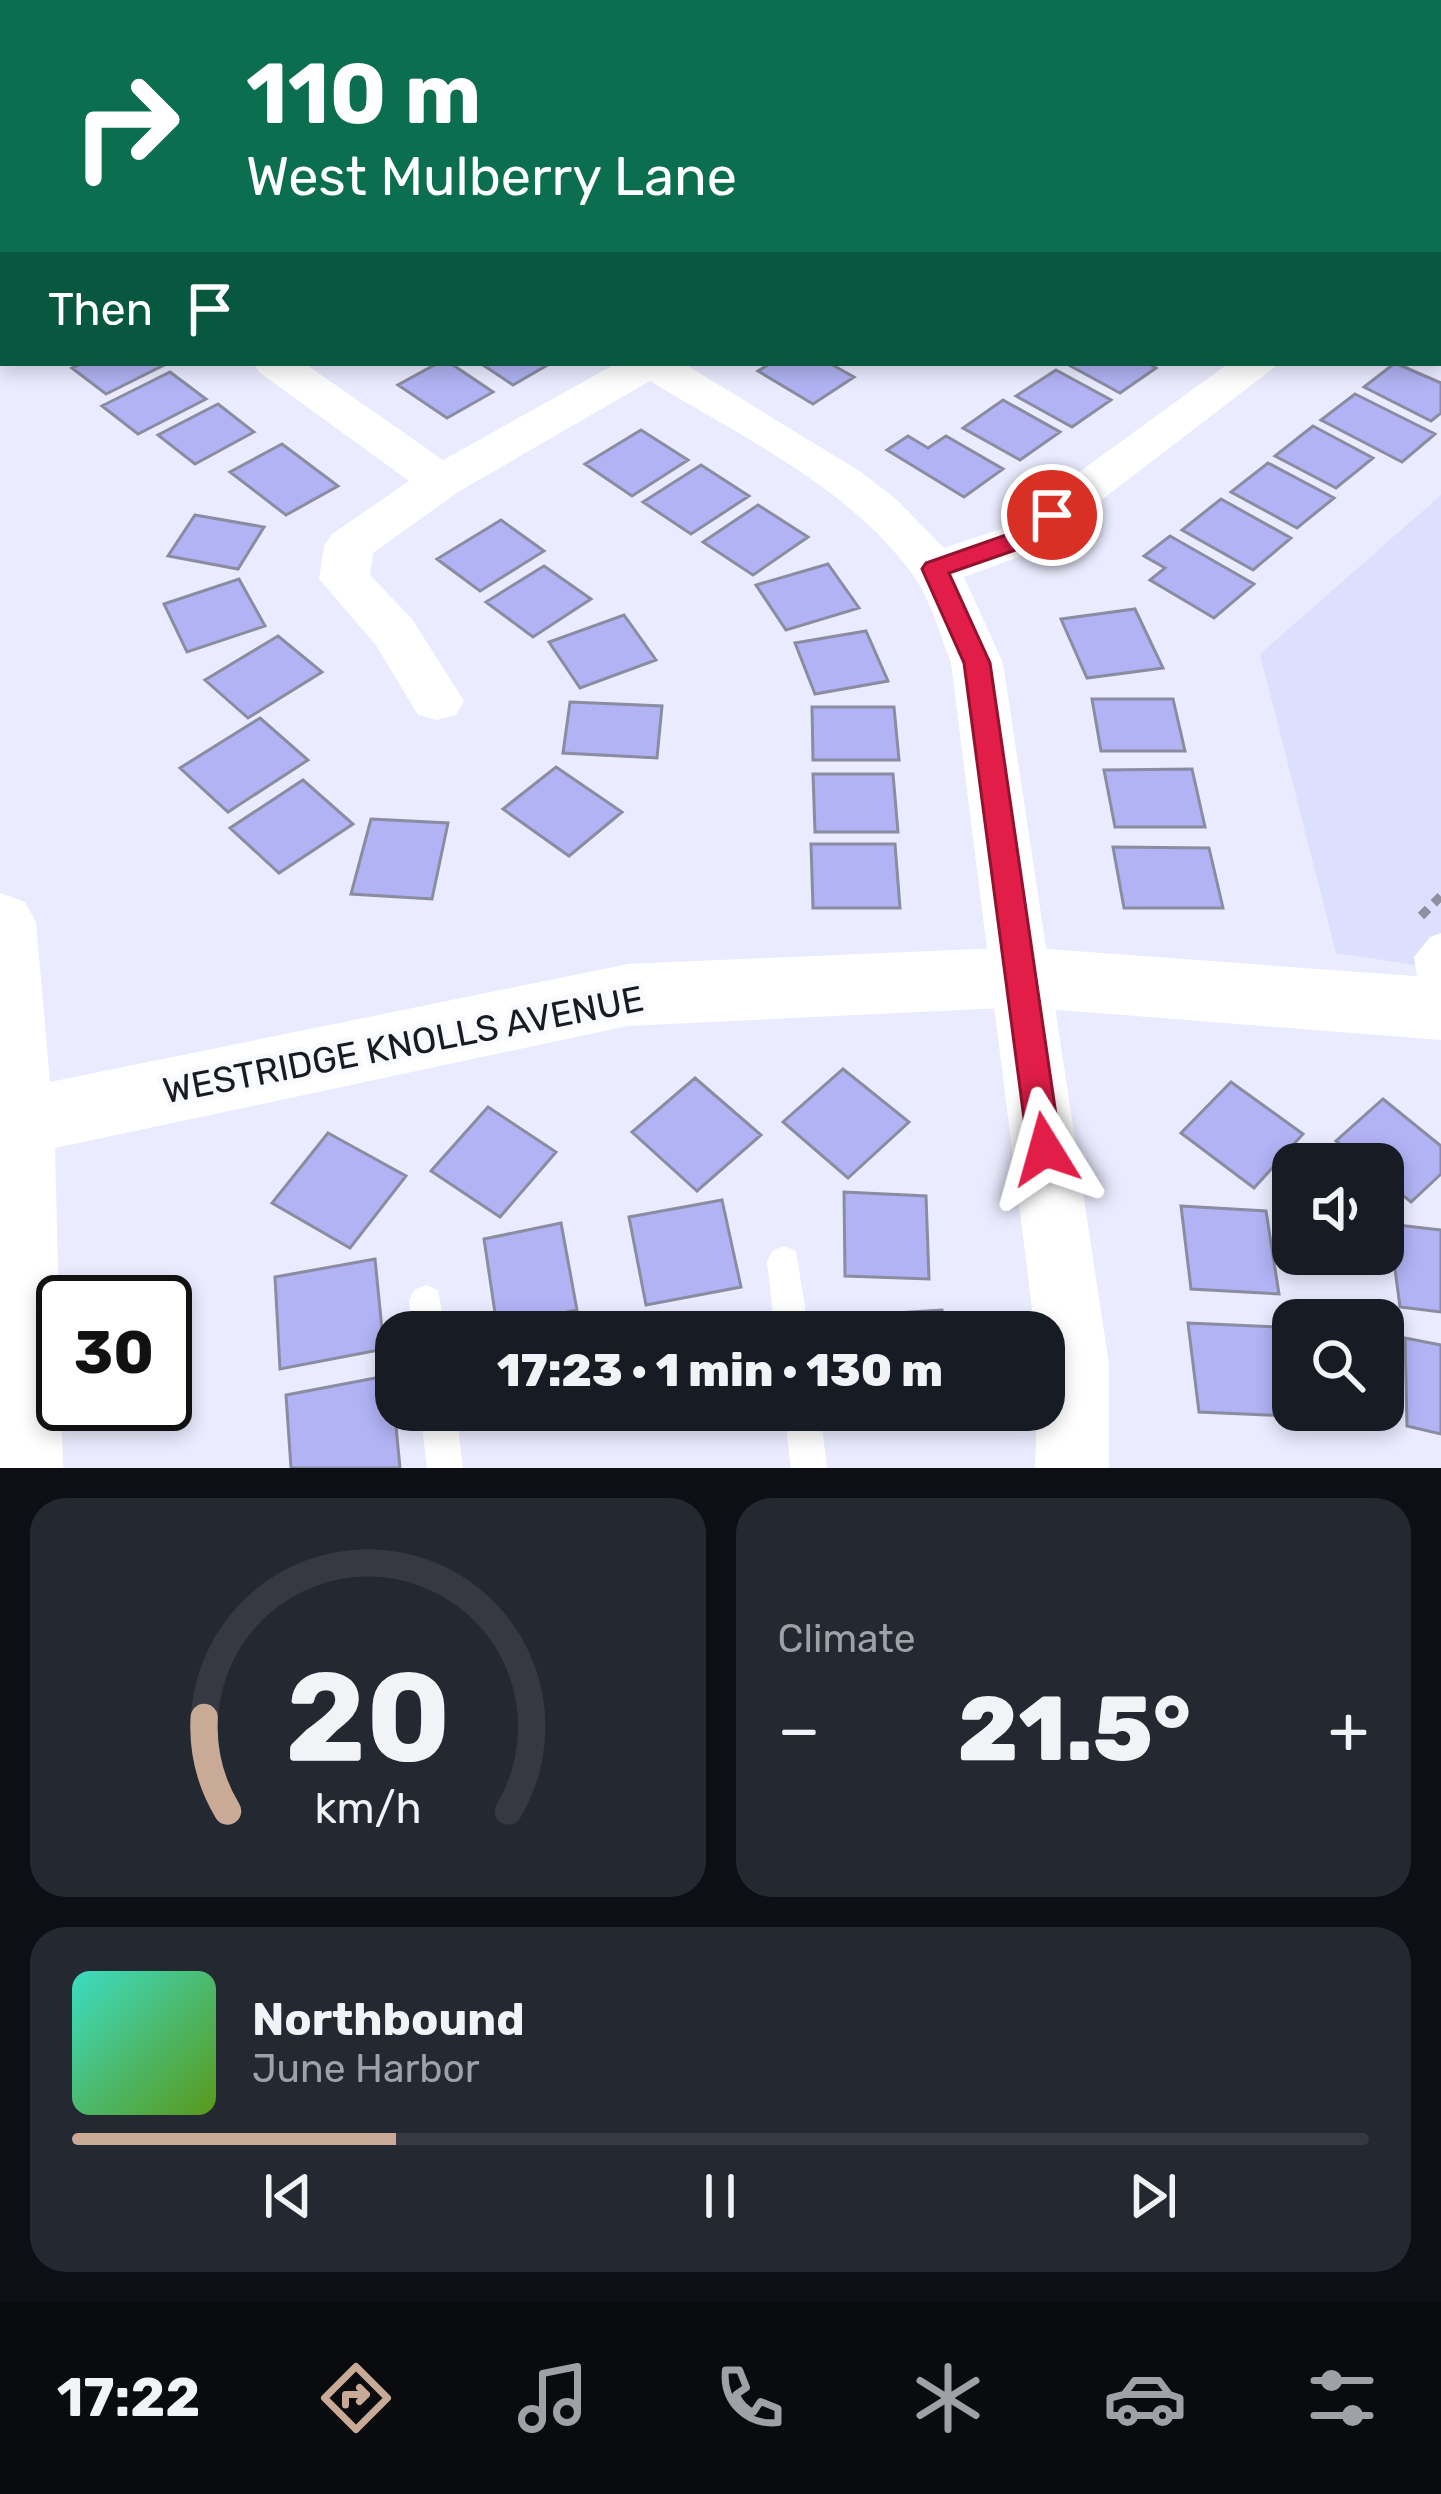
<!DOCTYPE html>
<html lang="en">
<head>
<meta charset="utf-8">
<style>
  :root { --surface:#171b24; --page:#242831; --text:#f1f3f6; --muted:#9ea1a6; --line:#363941; --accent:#c8aa97 }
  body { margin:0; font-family:Rubik,sans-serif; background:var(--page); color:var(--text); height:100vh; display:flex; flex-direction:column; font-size:45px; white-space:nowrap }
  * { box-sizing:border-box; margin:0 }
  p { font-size:39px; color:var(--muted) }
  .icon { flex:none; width:66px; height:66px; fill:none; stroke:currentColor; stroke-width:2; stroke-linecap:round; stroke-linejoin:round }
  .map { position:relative; height:1468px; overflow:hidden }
  .sheet { display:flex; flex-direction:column; gap:30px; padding:30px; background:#0d0f14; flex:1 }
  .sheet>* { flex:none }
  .top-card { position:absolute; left:0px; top:0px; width:1443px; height:366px; box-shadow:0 6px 18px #0003; background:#0b6e4f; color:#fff; overflow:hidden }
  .buttons { position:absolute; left:1272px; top:1143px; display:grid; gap:24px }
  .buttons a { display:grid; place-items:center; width:132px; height:132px; border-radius:24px; background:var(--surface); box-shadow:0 6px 18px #0003; font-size:60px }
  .speed { position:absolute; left:36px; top:1275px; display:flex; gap:24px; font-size:60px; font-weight:700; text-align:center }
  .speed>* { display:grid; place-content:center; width:156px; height:156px; border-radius:50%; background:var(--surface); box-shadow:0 6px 18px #0003; line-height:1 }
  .speed .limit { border:6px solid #111; border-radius:18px; background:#fff; color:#111 }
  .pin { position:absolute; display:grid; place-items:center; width:102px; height:102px; color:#fff; margin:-51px; border:6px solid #fff; border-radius:50%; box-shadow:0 3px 12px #0007 }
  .me { position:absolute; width:132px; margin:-66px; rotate:352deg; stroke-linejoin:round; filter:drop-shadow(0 0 9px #0008) }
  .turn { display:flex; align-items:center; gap:42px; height:252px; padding:0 48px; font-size:54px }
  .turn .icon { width:156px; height:156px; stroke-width:2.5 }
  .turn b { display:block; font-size:84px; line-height:102px }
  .then { display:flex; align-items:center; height:114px; padding:0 48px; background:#0003; gap:24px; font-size:45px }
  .big { font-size:90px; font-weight:800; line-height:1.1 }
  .sheet .tile { flex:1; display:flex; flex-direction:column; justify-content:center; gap:18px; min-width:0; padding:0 42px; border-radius:36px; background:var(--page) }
  .sheet .dial { align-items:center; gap:0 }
  .dial svg { height:312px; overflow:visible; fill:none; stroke:var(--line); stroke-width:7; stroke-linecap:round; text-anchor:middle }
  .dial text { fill:var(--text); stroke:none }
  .song { display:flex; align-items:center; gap:36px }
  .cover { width:144px; height:144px; border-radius:18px; background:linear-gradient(135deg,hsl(170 70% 55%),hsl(90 70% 35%)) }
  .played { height:12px; border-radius:6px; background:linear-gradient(90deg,var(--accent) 25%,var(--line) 25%) }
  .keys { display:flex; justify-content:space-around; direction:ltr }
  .heat { display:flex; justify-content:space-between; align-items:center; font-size:66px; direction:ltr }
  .sheet .tiles { flex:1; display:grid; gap:30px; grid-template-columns:1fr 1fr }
  .tile:last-child { grid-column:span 2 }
  .trip { position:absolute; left:375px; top:1311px; width:690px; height:120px; border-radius:36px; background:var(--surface); box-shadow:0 6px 18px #0003; font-weight:800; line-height:120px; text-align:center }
  .tab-bar { display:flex; height:192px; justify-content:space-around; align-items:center; background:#090b0e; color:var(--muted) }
  .tab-bar .icon { width:84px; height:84px }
  .tab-bar .current { color:var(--accent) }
  .tab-bar b { font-size:54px; color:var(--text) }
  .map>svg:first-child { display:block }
  .built { fill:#dddffe }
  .building { fill:#b1b3f4; stroke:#8a8ca1; stroke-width:3 }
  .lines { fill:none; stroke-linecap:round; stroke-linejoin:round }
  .path-far1 { stroke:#8f909f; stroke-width:6; stroke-dasharray:6 4.5; stroke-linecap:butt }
  .path { stroke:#8f909f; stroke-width:9; stroke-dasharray:10 8; stroke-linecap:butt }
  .lane { fill:#fff; fill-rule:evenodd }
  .street { fill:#fff; fill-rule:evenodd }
  .secondary { fill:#fff; fill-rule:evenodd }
  .route { fill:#e11d48; stroke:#92132f; stroke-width:3 }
  .labels { text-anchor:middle; stroke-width:10; stroke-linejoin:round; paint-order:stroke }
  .street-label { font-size:36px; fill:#1a1a23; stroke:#f9fafe }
</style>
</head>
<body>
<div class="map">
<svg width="1441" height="1468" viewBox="0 0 1441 1468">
  <rect width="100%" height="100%" fill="#eaebfe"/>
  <path class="built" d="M1441,495v474l-105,-16 -76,-299z"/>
  <path class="building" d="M83,363h83v1l-60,30 -34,-26z
    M438,363h12l43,29 -46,26 -49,-33z
    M480,363h71l-38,22z
    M771,363h58l25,14 -41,27 -55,-33z
    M1065,363h83l8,5 -36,25z
    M1395,363l46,20v30l-10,8 -67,-34z
    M1056,370l55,30 -39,27 -56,-31z
    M170,372l36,27 -68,35 -36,-28z
    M1355,394l80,40 -33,28 -81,-42z
    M1003,400l57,32 -40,28 -57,-32z
    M218,404l36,28 -59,32 -37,-29z
    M1313,426l60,32 -37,30 -61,-32z
    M641,430l47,30 -56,36 -47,-32z
    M908,436l20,12 18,-12 57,33 -39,28 -77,-47z
    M282,444l56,42 -52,29 -56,-43z
    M1268,463l66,35 -37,30 -66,-36z
    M701,465l48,31 -58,38 -48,-32z
    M1221,499l70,39 -38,32 -71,-40z
    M758,505l50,32 -55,38 -50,-33z
    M195,515l69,12 -26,42 -70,-13z
    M501,520l43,31 -64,40 -43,-32z
    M1170,536l84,48 -40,34 -64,-38 15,-12 -21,-12z
    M828,564l31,44 -73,22 -30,-45z
    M544,566l47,33 -58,38 -47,-35z
    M239,579l26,47 -78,26 -23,-48z
    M1135,609l28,59 -76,10 -26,-59z
    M624,615l32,45 -76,28 -31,-46z
    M866,631l22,50 -73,13 -20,-51z
    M278,636l44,36 -74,46 -43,-38z
    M1092,699h81l12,52h-84z
    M570,702l92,4 -5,52 -94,-5z
    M812,707h82l5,53h-86z
    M260,718l48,42 -80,52 -48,-44z
    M556,767l66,45 -53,44 -66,-47z
    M1192,769l13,58h-90l-11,-57z
    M813,774h80l5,58h-83z
    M303,780l50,44 -74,49 -49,-45z
    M371,819l77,4 -16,76 -81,-5z
    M811,844h84l5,64h-87z
    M1113,847l96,1 14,60h-99z
    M843,1069l66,53 -61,56 -65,-56z
    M695,1078l66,57 -64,56 -65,-59z
    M1231,1082l72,52 -49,54 -73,-55z
    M1383,1099l58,47v28l-30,28 -28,-23v-15h-19l-28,-23z
    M488,1107l68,45 -56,65 -69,-46z
    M328,1133l78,43 -56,72 -78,-45z
    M844,1192l82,4 3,83 -84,-3z
    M722,1200l19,87 -95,18 -17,-88z
    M1181,1206l85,5 13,83 -88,-5z
    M561,1223l16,87 -80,16 -13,-87z
    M1389,1224l52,6v82l-41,-5z
    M375,1259l9,90 -104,20 -5,-92z
    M942,1310l4,22h-95l-2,-16z
    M733,1319l1,13h-80v-6z
    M1188,1323l88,4 15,89 -92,-4z
    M1405,1338l36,7v89l-34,-8z
    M391,1375l9,93h-109l-5,-73z
    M660,1410h82l1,6 -82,8z"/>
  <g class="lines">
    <path class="path-far1" d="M401,3l8,-3"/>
    <path class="path" d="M1421,916l20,-20"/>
    <path class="lane" d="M1441,933v87l-17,-2 -10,-61 16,-20z
      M784,1246l12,5 13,81h-34l-8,-70 5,-11z
      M426,1285l12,5 8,42h-34l-3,-31 5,-11z
      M420,1410h36l7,58h-36z
      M784,1410h36l7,58h-36z"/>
    <path class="street" d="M1125,0h39l3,3h-40z
      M1441,216v25h-1v-25z
      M253,363h51l139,97 174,-97h66l178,109 36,28 47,48 57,-19 228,-166h51l-245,188 -71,26 39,86 106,701v104h-74l2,-58h7v-78h-9l-84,-669c-11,-28 -19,-60 -36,-85 -62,-89 -175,-142 -265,-197l-192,111 -85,61 -3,22 42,44 52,82 -8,14 -19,5 -19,-5 -42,-70 -57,-66 5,-33 8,-12 77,-53 -150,-109z"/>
    <path class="secondary" d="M0,893l25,9 11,20 14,160 578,-118 393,-17 420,31v62l-420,-33 -393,19 -573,122 8,320h-63z"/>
  </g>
  <path class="route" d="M1052,507l9,2v11l-34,26 -78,27 41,90 71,486 -5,10 -11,4 -12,-4 -5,-10 -64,-486 -42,-94 4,-6 83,-29z"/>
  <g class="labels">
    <g class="street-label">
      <text transform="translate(403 1044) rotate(-11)" y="13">WESTRIDGE KNOLLS AVENUE</text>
    </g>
  </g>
</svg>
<div class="buttons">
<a><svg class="icon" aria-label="sound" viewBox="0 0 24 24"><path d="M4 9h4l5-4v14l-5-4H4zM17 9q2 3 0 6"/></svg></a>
<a><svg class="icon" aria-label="search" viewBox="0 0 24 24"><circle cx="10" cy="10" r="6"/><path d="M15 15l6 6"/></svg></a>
</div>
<div class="speed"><div class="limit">30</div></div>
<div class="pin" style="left:1052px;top:515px;background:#d93025"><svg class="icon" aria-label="arrive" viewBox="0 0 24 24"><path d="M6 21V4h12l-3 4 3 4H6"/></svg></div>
<svg class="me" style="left:1045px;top:1149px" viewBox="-20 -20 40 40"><path d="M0-17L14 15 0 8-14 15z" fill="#e11d48" stroke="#fff" stroke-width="4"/></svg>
<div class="trip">17:23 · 1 min · 130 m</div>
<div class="top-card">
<div class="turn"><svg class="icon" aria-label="right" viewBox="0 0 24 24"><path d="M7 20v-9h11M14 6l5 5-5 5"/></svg><div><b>110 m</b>West Mulberry Lane</div></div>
<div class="then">Then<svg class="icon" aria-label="arrive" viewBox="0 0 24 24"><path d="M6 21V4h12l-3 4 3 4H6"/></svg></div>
</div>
</div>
<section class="sheet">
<div class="tiles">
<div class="tile dial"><svg viewBox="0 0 100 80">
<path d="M14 69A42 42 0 1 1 86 69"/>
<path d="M14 69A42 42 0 0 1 8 45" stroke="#c8aa97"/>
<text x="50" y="56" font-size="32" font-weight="700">20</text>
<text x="50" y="72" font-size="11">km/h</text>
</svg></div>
<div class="tile"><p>Climate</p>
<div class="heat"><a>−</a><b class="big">21.5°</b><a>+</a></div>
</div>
<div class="tile">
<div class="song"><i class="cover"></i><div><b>Northbound</b><p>June Harbor</p></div></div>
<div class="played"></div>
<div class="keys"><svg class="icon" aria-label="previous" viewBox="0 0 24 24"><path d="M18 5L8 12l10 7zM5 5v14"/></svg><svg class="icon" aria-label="pause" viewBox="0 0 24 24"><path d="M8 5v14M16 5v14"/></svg><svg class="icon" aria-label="next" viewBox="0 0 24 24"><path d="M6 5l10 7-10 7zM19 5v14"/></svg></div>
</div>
</div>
</section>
<nav class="tab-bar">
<b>17:22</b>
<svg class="icon current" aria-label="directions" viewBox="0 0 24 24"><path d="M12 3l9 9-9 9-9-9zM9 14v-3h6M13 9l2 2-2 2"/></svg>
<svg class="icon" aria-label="music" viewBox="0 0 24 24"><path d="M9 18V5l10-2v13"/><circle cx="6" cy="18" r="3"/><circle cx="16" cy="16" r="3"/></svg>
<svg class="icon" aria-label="phone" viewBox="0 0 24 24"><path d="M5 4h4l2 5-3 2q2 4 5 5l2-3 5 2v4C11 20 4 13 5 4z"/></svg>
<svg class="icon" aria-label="climate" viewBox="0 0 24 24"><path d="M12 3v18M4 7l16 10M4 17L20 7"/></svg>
<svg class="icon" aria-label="car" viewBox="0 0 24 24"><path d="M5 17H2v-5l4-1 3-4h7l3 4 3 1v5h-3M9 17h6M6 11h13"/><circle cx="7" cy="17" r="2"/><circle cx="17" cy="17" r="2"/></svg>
<svg class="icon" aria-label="filters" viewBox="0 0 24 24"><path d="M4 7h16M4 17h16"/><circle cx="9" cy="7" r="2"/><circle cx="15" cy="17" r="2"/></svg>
</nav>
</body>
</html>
